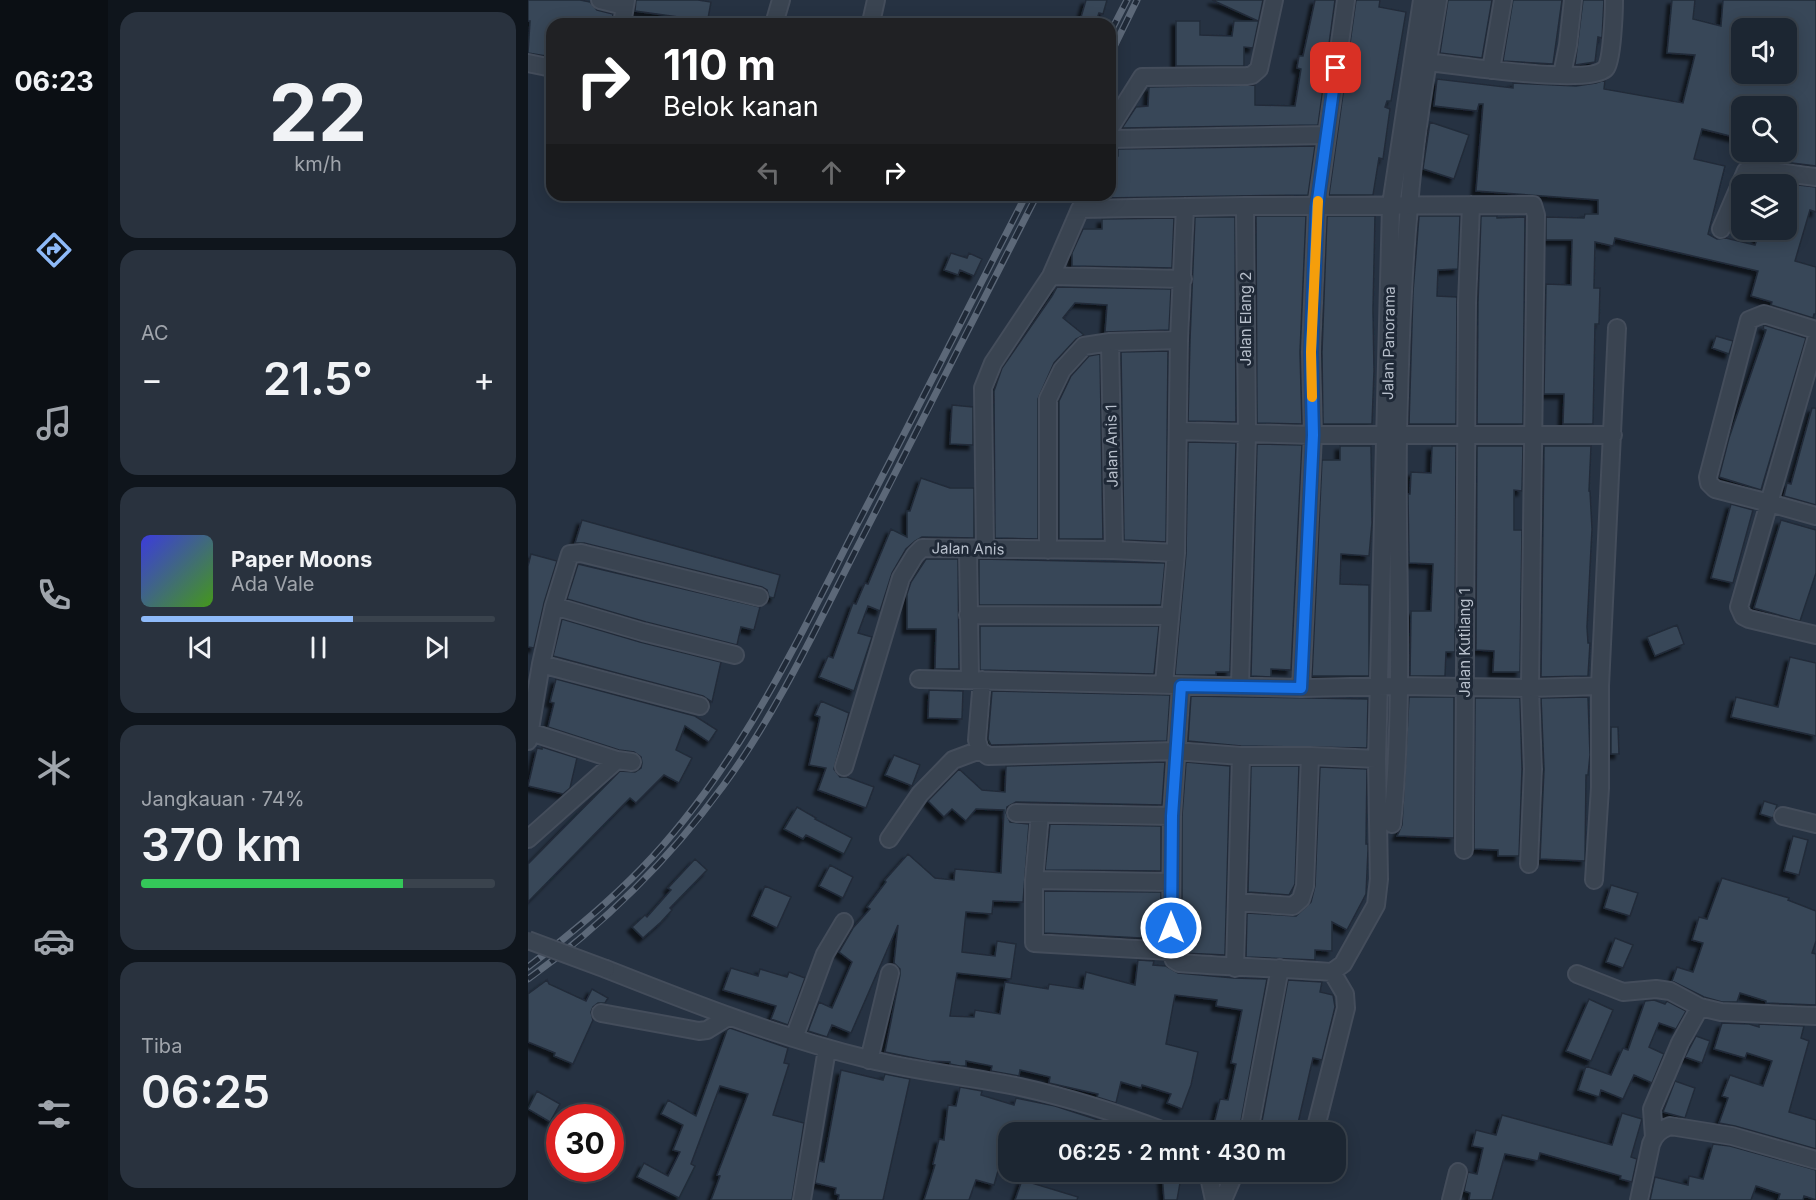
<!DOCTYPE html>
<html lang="id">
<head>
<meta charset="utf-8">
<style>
  :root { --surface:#1c2632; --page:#29323e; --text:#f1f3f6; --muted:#a0a5ac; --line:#3a434d; --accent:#8ebaf9 }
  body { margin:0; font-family:Inter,sans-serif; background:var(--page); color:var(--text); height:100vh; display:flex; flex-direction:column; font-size:22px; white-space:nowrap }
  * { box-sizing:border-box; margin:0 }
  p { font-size:20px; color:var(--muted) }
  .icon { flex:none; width:33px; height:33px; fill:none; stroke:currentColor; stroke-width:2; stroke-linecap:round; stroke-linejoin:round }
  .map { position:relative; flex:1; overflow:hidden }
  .details { display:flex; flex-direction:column; gap:12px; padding:12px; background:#0f151c; width:420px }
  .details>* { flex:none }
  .top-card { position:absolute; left:18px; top:18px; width:570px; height:183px; border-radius:18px; box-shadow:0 3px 15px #0003,0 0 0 2px var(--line); background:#202124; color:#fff; overflow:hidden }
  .controls { position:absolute; left:1203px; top:18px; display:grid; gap:12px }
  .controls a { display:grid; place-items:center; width:66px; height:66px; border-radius:12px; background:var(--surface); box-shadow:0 3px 15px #0003,0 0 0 2px var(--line); font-size:30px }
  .speed { position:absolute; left:18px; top:1104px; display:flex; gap:12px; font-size:30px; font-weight:700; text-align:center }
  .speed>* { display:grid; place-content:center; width:78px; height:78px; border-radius:50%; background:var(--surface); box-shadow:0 3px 15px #0003,0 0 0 2px var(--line); line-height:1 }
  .speed .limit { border:9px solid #d22; background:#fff; color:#111 }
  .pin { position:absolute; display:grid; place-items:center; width:51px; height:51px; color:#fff; margin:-26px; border-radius:12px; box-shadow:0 3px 9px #0006 }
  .me { position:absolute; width:66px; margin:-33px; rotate:0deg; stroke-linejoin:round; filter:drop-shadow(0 0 4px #0008) }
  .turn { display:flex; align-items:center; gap:21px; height:126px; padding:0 18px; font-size:27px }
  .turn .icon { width:78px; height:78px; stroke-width:2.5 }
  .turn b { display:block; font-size:42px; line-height:51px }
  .lanes { display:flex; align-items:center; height:57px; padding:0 18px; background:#0003; justify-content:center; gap:30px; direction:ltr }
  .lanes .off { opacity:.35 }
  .big { font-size:45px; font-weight:600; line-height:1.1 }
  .details .card { flex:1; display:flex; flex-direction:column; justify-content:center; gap:9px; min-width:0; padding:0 21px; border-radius:18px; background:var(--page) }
  .details .dial { align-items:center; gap:0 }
  .dial b { font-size:78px; line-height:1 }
  .song { display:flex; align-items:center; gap:18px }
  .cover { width:72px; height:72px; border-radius:9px; background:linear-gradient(135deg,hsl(240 70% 55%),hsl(100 70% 35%)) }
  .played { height:6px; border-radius:3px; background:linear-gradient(90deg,var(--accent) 60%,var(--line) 60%) }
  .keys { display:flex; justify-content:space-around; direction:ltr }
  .heat { display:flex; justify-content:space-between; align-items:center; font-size:33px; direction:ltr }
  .charge { height:9px; border-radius:4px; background:linear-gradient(90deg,#34c759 74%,var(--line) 0) }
  .trip { position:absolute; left:470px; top:1122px; width:348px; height:60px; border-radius:18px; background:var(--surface); box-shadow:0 3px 15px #0003,0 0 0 2px var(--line); font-weight:600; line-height:60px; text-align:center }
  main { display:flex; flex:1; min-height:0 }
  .dock { display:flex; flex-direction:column; width:108px; justify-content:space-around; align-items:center; background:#0b0f14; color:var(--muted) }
  .dock .icon { width:42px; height:42px }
  .dock .on { color:var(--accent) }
  .dock b { font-size:27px; color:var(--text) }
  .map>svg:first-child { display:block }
  .building { fill:#384758; stroke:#212b39; stroke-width:1.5; fill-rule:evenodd; filter:url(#shadow) }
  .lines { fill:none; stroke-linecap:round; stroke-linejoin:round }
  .minor-casing { stroke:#444d5b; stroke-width:20 }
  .minor { stroke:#3a4451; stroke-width:16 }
  .rail-casing { stroke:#5c6878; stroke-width:7 }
  .rail { stroke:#1f2937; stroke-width:4.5; stroke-dasharray:14; stroke-linecap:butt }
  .minor-bridge-casing { stroke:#444d5b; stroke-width:20; stroke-linecap:butt }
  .minor-bridge { stroke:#3a4451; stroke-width:16 }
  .route-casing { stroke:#114b97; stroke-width:15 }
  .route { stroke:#1a73e8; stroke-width:10 }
  .slow { stroke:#f59e0b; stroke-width:10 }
  .labels { text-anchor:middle; stroke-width:6; stroke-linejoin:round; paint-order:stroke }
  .street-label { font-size:15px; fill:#b7bfcb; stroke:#1f2937 }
</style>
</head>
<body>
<main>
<nav class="dock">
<b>06:23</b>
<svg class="icon on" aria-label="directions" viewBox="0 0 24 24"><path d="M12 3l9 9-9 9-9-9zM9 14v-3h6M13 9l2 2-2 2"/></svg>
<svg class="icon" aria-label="music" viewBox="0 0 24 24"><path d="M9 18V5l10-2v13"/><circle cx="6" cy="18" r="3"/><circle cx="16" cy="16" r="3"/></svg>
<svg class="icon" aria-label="phone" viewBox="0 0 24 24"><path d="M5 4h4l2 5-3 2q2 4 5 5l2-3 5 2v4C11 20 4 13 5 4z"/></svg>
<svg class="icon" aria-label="climate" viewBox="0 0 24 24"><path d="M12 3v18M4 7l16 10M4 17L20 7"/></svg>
<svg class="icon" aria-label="car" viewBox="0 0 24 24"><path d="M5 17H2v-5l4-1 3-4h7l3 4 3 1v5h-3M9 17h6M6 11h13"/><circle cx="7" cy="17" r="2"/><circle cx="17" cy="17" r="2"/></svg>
<svg class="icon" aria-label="filters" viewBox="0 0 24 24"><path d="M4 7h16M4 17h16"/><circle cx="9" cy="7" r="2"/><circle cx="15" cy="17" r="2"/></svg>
</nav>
<section class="details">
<div class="card dial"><b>22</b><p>km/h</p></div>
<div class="card"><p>AC</p>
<div class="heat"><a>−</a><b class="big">21.5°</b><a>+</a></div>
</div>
<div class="card">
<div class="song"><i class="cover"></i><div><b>Paper Moons</b><p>Ada Vale</p></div></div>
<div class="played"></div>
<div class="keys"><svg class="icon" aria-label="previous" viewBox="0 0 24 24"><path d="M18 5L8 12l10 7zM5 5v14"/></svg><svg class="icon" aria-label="pause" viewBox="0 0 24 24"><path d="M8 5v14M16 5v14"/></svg><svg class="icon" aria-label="next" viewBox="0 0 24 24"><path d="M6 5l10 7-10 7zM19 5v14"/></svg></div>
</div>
<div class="card"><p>Jangkauan · 74%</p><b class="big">370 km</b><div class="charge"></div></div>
<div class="card"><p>Tiba</p><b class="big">06:25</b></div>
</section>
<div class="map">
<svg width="1288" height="1200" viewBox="0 0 1288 1200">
  <defs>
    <filter id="shadow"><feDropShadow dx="-4.5" dy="4.5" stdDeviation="1.5" flood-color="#0009"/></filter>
  </defs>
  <rect width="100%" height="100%" fill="#263242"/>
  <path class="building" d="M0,0h52l10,2 7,8 16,4 -1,10h-60v33l-24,-4 2,-32h-2z
    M108,0h62l13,2 -4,22h-23l1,-6 -50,-7z
    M558,0h21l-4,14 -4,-1 -4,11h-16z
    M684,0h51l-10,48 -9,-1v19h-68v-45h24v14l32,1 2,-15h24z
    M787,0h20l-17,125 -196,3 14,-21 12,-1 1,-19 106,-2v20l40,1 6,-37 -4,-1 2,-12h4z
    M828,0h24l-1,7 27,5 -15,89h-4l-2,6 5,2 -7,50 -4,-1 -6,37h-44z
    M920,0h44l-10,58 -42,-5z
    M985,0h49l-9,64 -50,-3z
    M1055,0h21l-2,38 -4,-1 -3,25 -20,3z
    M1144,0h23l-2,19 28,7 2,-26h93v166l-48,-6 2,-8h16v-46h-44v33l-40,-10 -8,30 31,7 -17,68 9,5 9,-1 29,7 5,-15h26v-46h-25l1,-3 54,6v25l-6,-2 -15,51 21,6v47h-2l-1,4 -42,-13 1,-3 -21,-6 7,-25 -143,-33 -2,8 -18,-4 -1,46h6l-1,36h-4l-2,100h-30l1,-30h-20l2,-110 25,1 1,-45h-26v-23l38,1 1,-4h13v-14l-122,-9 7,-87h-4l-2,7 -43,-5 3,-27 76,9v-5l63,3 20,-3 9,-3 -1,9 79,14 12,-48 -28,-2zM1214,28h44v46h-44z
    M902,122l39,13 -15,44 -31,-10z
    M787,146l-7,49 -206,3v-3h8v-39h8v-7z
    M728,216h50l-6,136 2,72 -45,-1z
    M799,216h48l-2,94 1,61 -2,53h-49l-1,-72z
    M891,216h41l-2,53 -20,1 -1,26 20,1 -1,127h-47l4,-132z
    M953,216h16v2l28,-1 -2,207h-46l1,-121z
    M667,217h40l1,205 -48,-1 2,-81z
    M646,218l-2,50 -100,-2v-13l11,-24h19v-10z
    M423,253l16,5 2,-5 13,6 -8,17 -14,-6 -2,5 -14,-5z
    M529,287l114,2 -2,41 -64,2 2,-27 -32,-2 -12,15 21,17 -8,4 -22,24 -16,36v140l-43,-1 -1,-147 8,-23 50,-72z
    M1236,325l42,13 -45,152 -42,-13 10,-39 37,-108 -3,-1z
    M1188,336l17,5 -4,13 -17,-6z
    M640,351l-2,191 -42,-2 -3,-188z
    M572,354l3,185h-44v-138l12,-25 18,-20z
    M424,405l21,2v38l-23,-1z
    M1284,408h4v97l-32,-9 3,-13 4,1z
    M660,442l48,1 -6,229h-14v3h-41l11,-121z
    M729,444l45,1 -11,225 -20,-1v8l-20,-1z
    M812,446h31l1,77 -3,33 -28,-2 -1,30 29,1v91h-57l10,-216h18z
    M904,446h24l-1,206h-9l-1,24h-35l1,-65h20l2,-47 -24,-1 -1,-69h2l1,-22 20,1z
    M949,446h46l-1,45 -8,-1v40h8l-2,142h-27l1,-21 -18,-1z
    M1016,446h47l-2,45h1l2,38 -5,98 1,16h2l-2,33 -47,1z
    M393,478l29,10h24v50l-52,-1 -7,4 -9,8 -14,24 -12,38 -12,-5 -10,27 14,4 -18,54 -35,-14 9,-21 5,2 20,-55 3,1 9,-21 3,1 23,-55 16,8v-26h3z
    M1203,504l22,6 -20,73 -22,-5z
    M54,520l198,55 -6,23 -5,-1 -2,-7 -5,-3 -178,-44h-9z
    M1253,520l35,10v43l-16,48 -46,-13z
    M3,554l26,7 -13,42 -10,45 -6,-1v-81z
    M398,559h32l1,110h-24l1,-40h-29v-35l4,-12z
    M451,559l186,4 -4,42h-182z
    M50,564l182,43 -6,23 -13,-3 -4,18 -91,-23 -79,-23z
    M34,619l78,23 81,20 -9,40 -9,-6 -150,-40z
    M1149,625l7,19 -29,12 -8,-19z
    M452,626h179l-5,48 -174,-4z
    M1262,657l26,6v73l-85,-19 5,-20 42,10z
    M28,679l139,37 22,14 -8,12 -24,-16 -9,24 16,8 -13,25 -15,-8 -28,28 -6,-5 -102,104v-38l92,-93 15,1 6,-4 1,-5 -1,-6 -7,-5 -15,-2 -71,-23 6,-24 -4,-1z
    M401,690l34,1 -1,28 -34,-1z
    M464,691l178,4 -3,46 -176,4 -3,-6z
    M663,696l177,3 -1,49 -126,-2 -53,-5z
    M881,697h45v141l-57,-2 5,-11z
    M1060,697l2,58 -2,20h-2l-1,86 -45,-2 4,-90 -3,-71z
    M947,698h45l2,71 -3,87h-21v-6l-24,-1z
    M293,701l28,12 -15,56 6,8h7l27,10 -8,21 -48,-18 8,-22 -17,-3 11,-48 -5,-2z
    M1083,727h7l1,27h-8z
    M14,747l35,11 -7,30 -7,6 -35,-8 9,-38 5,1z
    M366,755l26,10 -8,21 -27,-11z
    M637,762l-3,43 -146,-3 -9,5 -1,6 4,9 19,2 -6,78 -30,-1 -1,13 -26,-2 -4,40 33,4 2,-15 19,3 -5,35 -54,-6 -7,43 24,1 1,-7 25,4 5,-32 43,7 1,-5 34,5 3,-17 49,13 3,-25 16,1 -1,4 13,1 12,7 56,5 33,1 -28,153h-27l8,-33 8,1 8,-36 -5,-1 11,-53 -26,-4 1,-6 -42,-5 -9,49 32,8 -7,33 -9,24 -15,-6 4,-9 -29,-9 -1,3 -20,-6 -5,21 -19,-6 1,-3 -49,-11 1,-6 -30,-7 -1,6 -28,-5 1,-5 -26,-5v5h-6l-10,-2v-2l-21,-1 -44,-9 15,-77v-6l-6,-6 4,-38 -47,108 -19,-8 -5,12 -19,-6 11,-29 13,6 20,-46 -13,-10 14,-24 17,-19 -3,-2 19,-25 -1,-2 23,-26 27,24 19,2 1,-11 46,4 3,-63 -28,-1 -10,12 -14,-12 -8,8 -16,-16 31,-32 23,21 23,2 1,-26z
    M658,762l44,4 -5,189 -42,-2 -1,-4v-133z
    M723,766h48l-4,118 -6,11 -41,-3z
    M792,767l47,2 -1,75h2v6l-2,44 -19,36 -15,-8v29l-17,-1v10l-69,-3 1,-44 49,3 15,-14 4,-16z
    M1236,801l13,4 -4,13 -13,-4z
    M269,807l19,11 -1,1 37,19 -8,16 -38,-19 -3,4 -19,-10z
    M522,824l111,2v45l-116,-1z
    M1265,836l15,4 -9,35 -15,-4z
    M167,859l12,11 -37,38 2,2 -11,12 -18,16 -11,-11 13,-12 2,2 24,-27 -3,-2z
    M302,865l23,12 -10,21 -24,-12z
    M1194,878l67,20 -1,2 28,11v30l-4,12 4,1v51l-50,-2v-2l-26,-8 -3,9h-15l-18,-5 -32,-16 5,-14 16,5 10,-29 -11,-3 7,-23 8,2z
    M1083,885l27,8 -8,23 -26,-8z
    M237,886l26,11 -14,31 -25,-12z
    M516,891l117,1v47l-117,-6z
    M1087,938l18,7 -10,23 -17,-6z
    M203,968l27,8 2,-7 27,8 2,-5 16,6 -17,47 -17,-6 5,-13 -53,-16z
    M19,980l2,4 37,17 6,-12 16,9 -3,5h-7l-5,4 -2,5 2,8 -20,44 -19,-8 1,-3 -27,-11v-48z
    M760,980l34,2 -2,10 13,3 2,12 -13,53 -9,-2 -17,74h-36z
    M1061,999l24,11 -22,51 -25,-10z
    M1126,1000l11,4 2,-3 19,10 -10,18 -17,-6 -10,24 15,7 -12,29 -18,-8 -11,24 -22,-9 -2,7 -21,-7 8,-24 25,9 12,-27 5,2 17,-49z
    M1194,1023l27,1 10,3v-3l45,2 -3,12 8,3 -20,71 27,8v29l-81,-23 -16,-3 9,-25 -6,-2 8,-21 33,11 9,-25 -25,-8 -2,5 -31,-9z
    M202,1028l58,20 -4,15 5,1 -16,51 31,8 -12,77h-81l9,-24 -3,-1 31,-81 -28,-8 -29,78 4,2 -16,32 -42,-21 7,-14 24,13 12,-24 -7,-2 10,-25 -22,-11 7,-14 28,16 31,-86z
    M1168,1036l14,5 -8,22 -17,-6z
    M313,1070l42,10 2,-6 25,5 -27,121h-45l1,-5 -4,-1 1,-6 -21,-5 4,-22 5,1z
    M1147,1081l20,7 -10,30 -22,-6z
    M432,1087l22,4 -1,4 33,10 2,-7 39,8 81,26h-93l-19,-5 -2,5h-14v34l-8,-2 -6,21 -18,-5 -7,20h-45l11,-35 -2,-1 6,-25 5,1 4,-35 8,1z
    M9,1091l23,13 -10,18 -22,-13z
    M1094,1113l20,6 -11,38 6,2 -5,23 -12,-3 1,-3 -81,-23 -2,8 -33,-7 -13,46h-23l1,-7 -6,-2 4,-19 9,2 6,-26 -11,-2 4,-16 20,5 6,-20 110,30z
    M1185,1144l17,2 86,24v30l-12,-4 -1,4h-25l2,-6 -24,-8 -5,14h-101l5,-23 33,8 1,-9 14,3z
    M634,1172h20l-5,28h-13z
    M494,1180l56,17 -1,3h-62z"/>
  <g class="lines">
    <g class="minor-casing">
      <path id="minor" d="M72,0l24,6
        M344,18l4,-18
        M94,24l4,-24
        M246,24l7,-24
        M900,62c27,3 163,24 178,6 6,-6 8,-57 8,-68
        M0,63l24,5
        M963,70l12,-70
        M1034,75l6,-30 5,-45
        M582,128l32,-51 105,-1 5,-1 7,-6 15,-69
        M582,139l217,-4
        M1193,229l25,-58 7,-2 63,8
        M523,276l132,3
        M1288,330l-52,-16 -15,6 -41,157 1,6 6,6 54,14 47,-163
        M582,342l4,208
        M650,431l135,4h300
        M1288,516l-47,-13 -30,104 4,9 6,3 67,16
        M457,548l-2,-160 10,-25 58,-87 29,-67 165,-3 288,-1 3,10 -6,473 3,81 -4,95
        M440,549l2,130
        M520,550v-151l14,-29 22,-24 26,-4 69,-2
        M26,606l89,26 92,23
        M440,615l201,1
        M13,664l159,42
        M391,679l382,9 99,-2 130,2 70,-2
        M454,680l-5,60 3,10 8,6 187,-5 66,5h69l67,3
        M636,684l12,-131 3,-213 6,-133
        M653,686l-9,130 -1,135 3,9 5,3c51,4 102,5 153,9
        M712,686l7,-253 -2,-227
        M773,688l12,-253 -2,-83 6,-145 29,-207
        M2,732l87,28 15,2
        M0,741l13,-77 13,-58 16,-52 11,-1 178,44
        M316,767l57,-189 14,-23 7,-7 192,2 62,3
        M488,813l156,3
        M512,814l-6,66v63l137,8
        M1255,816l33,8
        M864,824c13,-130 4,-260 6,-390 2,-76 4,-152 11,-227 5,-68 18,-139 29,-207
        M0,839l89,-79
        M361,839l31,-45 33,-34 27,-10
        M936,850l3,-547 4,-98
        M506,880l137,2
        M1066,880l6,-92v-102l17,-358
        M709,902l56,4 8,-7 4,-13 5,-130
        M707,968l6,-212
        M78,969c86,34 172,68 262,90 50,13 101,17 152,28 50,11 100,27 147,45
        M1049,974l46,18 33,-3 14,2 30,16 21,5 95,4
        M73,1013l98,18 8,-1 21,-13
        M266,1038l31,-84 19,-32
        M341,1060l21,-87
        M787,1131l31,-123 -1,-14 -13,-22 11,-8 33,-59 3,-26 -2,-120 14,-554 31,-205
        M721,1132l31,-164
        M1126,1137l-2,-28 28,-66 20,-36
        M680,1172l6,28
        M274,1200l25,-151
        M695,1200l12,-28
        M923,1200l7,-28
        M1111,1200l12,-56c4,-10 9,-14 19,-18l62,10 84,24"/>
    </g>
    <use href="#minor" class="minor"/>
    <g class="rail-casing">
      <path id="rail" d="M582,33l17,-33
        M582,55l27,-55
        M0,967c40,-31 78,-62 113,-98 96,-99 155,-225 217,-346 57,-109 112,-219 168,-328
        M0,979c75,-54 140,-118 195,-193 56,-76 96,-165 139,-248 59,-114 116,-229 175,-343"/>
    </g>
    <use href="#rail" class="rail"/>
    <g class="minor-bridge-casing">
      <path id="minor-bridge" d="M0,940l78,29"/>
    </g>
    <use href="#minor-bridge" class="minor-bridge"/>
  </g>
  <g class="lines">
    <g class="route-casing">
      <path id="route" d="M643,928l1,-112 9,-130 120,2 12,-253 -2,-83 6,-145 19,-139"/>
    </g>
    <use href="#route" class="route"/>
    <path class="slow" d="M784,397l-1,-45 7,-151"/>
  </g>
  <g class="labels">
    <g class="street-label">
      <text transform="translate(718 319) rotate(-90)" y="5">Jalan Elang 2</text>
      <text transform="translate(861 343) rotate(-89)" y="5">Jalan Panorama</text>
      <text transform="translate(584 446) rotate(-91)" y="5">Jalan Anis 1</text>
      <text transform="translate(440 549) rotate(1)" y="5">Jalan Anis</text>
      <text transform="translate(937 643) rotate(-90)" y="5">Jalan Kutilang 1</text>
    </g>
  </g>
</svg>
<div class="controls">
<a><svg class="icon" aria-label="sound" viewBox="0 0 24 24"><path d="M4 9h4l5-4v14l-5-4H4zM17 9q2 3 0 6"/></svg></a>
<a><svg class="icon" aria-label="search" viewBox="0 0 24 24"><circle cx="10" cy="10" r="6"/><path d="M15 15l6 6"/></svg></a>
<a><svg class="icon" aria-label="layers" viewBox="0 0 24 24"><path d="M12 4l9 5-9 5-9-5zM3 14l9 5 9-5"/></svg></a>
</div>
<div class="speed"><div class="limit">30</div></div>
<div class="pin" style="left:808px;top:68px;background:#d93025"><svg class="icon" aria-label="arrive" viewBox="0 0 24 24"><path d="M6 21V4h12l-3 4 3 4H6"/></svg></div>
<svg class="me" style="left:643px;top:928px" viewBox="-20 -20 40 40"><circle r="17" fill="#1a73e8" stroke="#fff" stroke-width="3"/><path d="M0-11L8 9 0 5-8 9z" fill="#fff"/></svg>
<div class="trip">06:25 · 2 mnt · 430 m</div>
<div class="top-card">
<div class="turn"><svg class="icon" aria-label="right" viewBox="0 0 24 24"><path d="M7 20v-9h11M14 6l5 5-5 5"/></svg><div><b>110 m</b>Belok kanan</div></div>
<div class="lanes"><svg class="icon off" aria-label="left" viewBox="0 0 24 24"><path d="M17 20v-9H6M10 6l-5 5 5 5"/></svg><svg class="icon off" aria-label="ahead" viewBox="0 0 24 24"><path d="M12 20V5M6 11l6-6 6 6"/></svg><svg class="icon" aria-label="right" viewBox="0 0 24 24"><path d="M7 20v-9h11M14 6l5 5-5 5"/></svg></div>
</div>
</div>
</main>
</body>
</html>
